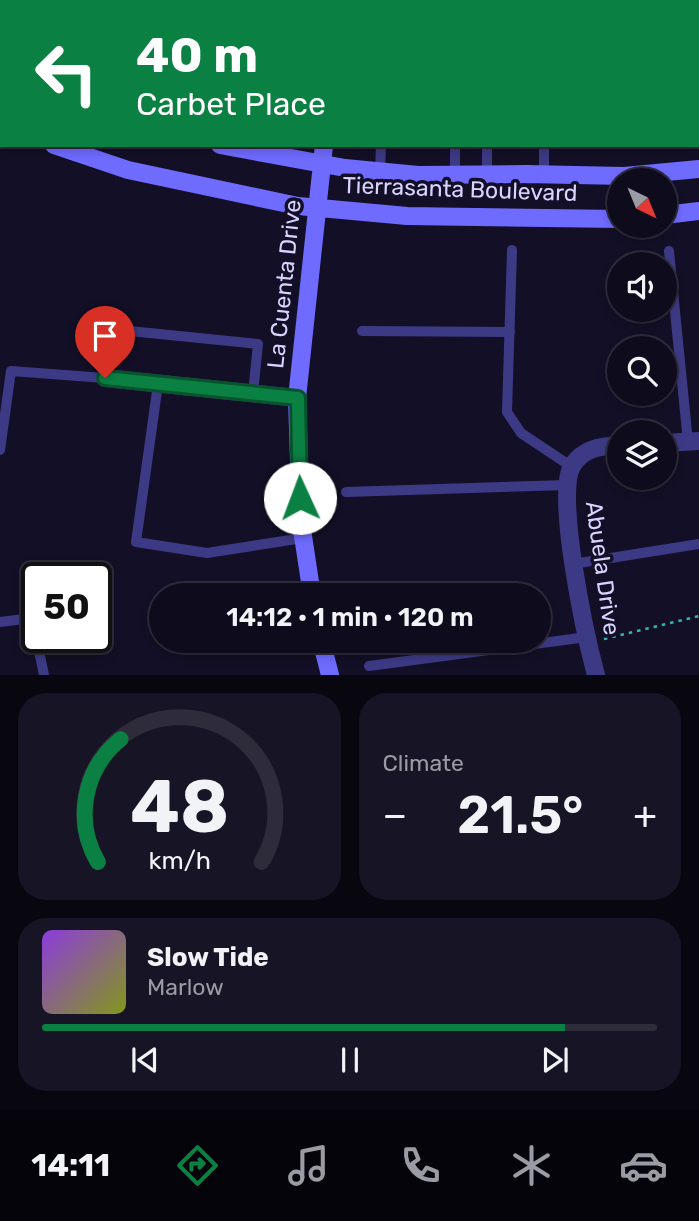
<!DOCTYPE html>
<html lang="en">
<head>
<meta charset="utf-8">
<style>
  :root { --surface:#0e0b1c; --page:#171425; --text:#f1f3f6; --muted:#9b9ba3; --line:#2e2b3b; --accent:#0b8043 }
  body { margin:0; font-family:Rubik,sans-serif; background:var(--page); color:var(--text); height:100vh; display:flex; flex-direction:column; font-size:26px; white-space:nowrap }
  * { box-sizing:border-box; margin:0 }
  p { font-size:23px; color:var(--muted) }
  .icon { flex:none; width:38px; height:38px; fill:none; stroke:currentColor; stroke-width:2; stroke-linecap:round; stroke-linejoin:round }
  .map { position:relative; height:675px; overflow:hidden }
  .side { display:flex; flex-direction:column; gap:18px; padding:18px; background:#08060f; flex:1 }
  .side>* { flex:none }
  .guide { position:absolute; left:0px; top:0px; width:700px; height:147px; box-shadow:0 4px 10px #0003,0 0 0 2px var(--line); background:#0b8043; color:#fff; overflow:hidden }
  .needle { width:46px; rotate:137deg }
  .buttons { position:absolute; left:607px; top:168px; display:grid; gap:14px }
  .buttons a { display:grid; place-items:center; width:70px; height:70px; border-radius:50%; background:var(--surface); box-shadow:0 4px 10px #0003,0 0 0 2px var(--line); font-size:35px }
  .speed { position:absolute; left:21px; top:562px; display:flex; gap:14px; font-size:35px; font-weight:700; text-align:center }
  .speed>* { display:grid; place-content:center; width:91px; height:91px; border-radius:50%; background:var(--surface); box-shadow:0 4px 10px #0003,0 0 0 2px var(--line); line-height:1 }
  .speed .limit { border:4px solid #111; border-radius:10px; background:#fff; color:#111 }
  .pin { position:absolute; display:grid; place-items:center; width:60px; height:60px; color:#fff; margin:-72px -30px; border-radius:50% 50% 50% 0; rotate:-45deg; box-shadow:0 0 7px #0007 }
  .pin .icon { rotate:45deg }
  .me { position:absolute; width:77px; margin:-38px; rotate:358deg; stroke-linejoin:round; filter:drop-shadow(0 0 5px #0008) }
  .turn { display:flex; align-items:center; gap:24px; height:147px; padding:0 21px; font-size:32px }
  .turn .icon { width:91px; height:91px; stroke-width:2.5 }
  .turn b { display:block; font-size:49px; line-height:60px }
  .big { font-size:52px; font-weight:600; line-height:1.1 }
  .side .card { flex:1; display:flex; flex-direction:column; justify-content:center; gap:10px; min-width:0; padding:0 24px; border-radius:28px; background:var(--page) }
  .side .dial { align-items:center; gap:0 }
  .dial svg { height:182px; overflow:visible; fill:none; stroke:var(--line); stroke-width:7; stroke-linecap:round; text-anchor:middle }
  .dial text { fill:var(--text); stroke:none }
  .song { display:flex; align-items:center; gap:21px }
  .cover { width:84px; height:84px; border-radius:10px; background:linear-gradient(135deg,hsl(270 70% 55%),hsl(70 70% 35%)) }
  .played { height:7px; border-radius:4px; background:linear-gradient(90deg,var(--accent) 85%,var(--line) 85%) }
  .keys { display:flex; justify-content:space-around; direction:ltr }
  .heat { display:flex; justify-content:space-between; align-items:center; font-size:38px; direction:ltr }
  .side .tiles { flex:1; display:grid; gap:18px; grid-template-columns:1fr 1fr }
  .card:last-child { grid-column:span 2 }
  .trip { position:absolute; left:149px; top:583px; width:402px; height:70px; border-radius:35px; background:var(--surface); box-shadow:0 4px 10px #0003,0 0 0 2px var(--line); font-weight:600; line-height:70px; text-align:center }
  .tab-bar { display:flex; height:112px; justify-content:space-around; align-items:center; background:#06040b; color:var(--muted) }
  .tab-bar .icon { width:49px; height:49px }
  .tab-bar .on { color:var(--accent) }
  .tab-bar b { font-size:32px; color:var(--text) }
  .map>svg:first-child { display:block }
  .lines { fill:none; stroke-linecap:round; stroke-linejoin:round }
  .path { stroke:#2fb8b0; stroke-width:2.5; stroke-dasharray:3.5 5; stroke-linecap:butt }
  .lane { stroke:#3d3a85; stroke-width:10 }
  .street { stroke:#3d3a85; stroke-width:18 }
  .secondary { stroke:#6f6bff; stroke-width:18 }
  .route-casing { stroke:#07532c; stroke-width:18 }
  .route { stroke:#0b8043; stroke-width:12 }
  .labels { text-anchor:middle; stroke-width:7; stroke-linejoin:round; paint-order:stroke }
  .street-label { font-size:23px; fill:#d9d4ff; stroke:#130f26 }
</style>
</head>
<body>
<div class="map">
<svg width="699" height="675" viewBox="0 0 699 675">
  <rect width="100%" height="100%" fill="#130f26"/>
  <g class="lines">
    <path class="path" d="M604,639l95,-23"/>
    <path class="lane" d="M210,2v-2
      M455,145v30
      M544,145v30
      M380,172l1,-27
      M487,174v-29
      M512,250l-5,162 14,21 51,34
      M669,251l19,191
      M362,331l148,1
      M158,384l-22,158 71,11 96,-15
      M0,450l11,-79 94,7 5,-49 148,15 -5,49
      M346,492l221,-7
      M573,564l126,-20
      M0,622l32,-4 12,57
      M369,666l218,-29"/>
    <path class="street" d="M105,378l192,20
      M665,443l34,-2
      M596,675c-10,-37 -41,-179 -24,-209 11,-18 29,-20 48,-21"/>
    <path class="secondary" d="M345,2v-2
      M0,84l2,1
      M0,127l2,1
      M54,145l74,25 170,36 109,10 213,3
      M220,145l125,23 73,7 108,-1 98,2 75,-7
      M665,215l34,-4
      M312,595l-11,-72 -4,-125 27,-253
      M321,640l9,35"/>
  </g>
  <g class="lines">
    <g class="route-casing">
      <path id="route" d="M105,378l193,20 2,100"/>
    </g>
    <use href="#route" class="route"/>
  </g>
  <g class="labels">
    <g class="street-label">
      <text transform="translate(460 189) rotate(2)" y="8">Tierrasanta Boulevard</text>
      <text transform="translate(284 284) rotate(-84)" y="8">La Cuenta Drive</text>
      <text transform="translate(603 568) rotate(82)" y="8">Abuela Drive</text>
    </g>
  </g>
</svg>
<div class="buttons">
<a><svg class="needle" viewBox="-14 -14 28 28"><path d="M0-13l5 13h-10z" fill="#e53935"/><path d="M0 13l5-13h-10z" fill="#9b9ba3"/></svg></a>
<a><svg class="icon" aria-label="sound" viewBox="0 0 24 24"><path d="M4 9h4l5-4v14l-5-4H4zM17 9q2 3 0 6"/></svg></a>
<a><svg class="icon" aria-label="search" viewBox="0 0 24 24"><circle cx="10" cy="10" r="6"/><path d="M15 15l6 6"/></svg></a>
<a><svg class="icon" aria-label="layers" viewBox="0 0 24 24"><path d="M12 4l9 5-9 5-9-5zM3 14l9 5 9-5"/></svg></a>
</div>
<div class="speed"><div class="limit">50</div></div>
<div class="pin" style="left:105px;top:378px;background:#d93025"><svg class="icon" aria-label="arrive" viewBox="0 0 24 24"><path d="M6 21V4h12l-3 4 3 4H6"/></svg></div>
<svg class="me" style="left:300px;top:498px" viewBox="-20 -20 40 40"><circle r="19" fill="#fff"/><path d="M0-13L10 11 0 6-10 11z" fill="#0b8043"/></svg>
<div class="trip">14:12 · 1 min · 120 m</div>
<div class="guide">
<div class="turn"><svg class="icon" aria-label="left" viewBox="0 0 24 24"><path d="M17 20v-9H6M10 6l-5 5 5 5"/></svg><div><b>40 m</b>Carbet Place</div></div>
</div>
</div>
<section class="side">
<div class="tiles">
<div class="card dial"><svg viewBox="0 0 100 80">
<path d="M14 69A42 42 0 1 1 86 69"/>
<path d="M14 69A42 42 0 0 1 24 15" stroke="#0b8043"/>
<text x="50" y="56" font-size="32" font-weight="700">48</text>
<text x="50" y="72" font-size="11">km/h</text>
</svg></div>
<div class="card"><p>Climate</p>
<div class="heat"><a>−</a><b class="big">21.5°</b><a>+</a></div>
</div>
<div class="card">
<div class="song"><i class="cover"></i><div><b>Slow Tide</b><p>Marlow</p></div></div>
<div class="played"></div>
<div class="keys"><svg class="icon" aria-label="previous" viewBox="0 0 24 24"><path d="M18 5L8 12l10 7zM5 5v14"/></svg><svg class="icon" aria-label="pause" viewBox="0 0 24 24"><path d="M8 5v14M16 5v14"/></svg><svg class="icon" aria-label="next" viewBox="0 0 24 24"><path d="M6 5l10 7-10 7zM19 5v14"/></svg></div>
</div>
</div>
</section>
<nav class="tab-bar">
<b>14:11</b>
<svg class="icon on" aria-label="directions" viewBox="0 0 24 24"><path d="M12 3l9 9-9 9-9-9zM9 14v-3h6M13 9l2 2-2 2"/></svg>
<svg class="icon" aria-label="music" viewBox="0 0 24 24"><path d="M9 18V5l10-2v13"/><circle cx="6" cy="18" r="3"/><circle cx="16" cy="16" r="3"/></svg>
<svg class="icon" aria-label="phone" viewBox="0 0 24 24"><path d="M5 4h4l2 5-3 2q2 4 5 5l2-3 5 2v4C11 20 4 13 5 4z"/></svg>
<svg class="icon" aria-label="climate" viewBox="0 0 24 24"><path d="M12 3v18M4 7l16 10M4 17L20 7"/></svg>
<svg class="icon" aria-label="car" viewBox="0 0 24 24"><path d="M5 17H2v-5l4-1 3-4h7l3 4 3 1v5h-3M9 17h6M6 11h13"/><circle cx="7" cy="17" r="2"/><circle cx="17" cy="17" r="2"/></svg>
</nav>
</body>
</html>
